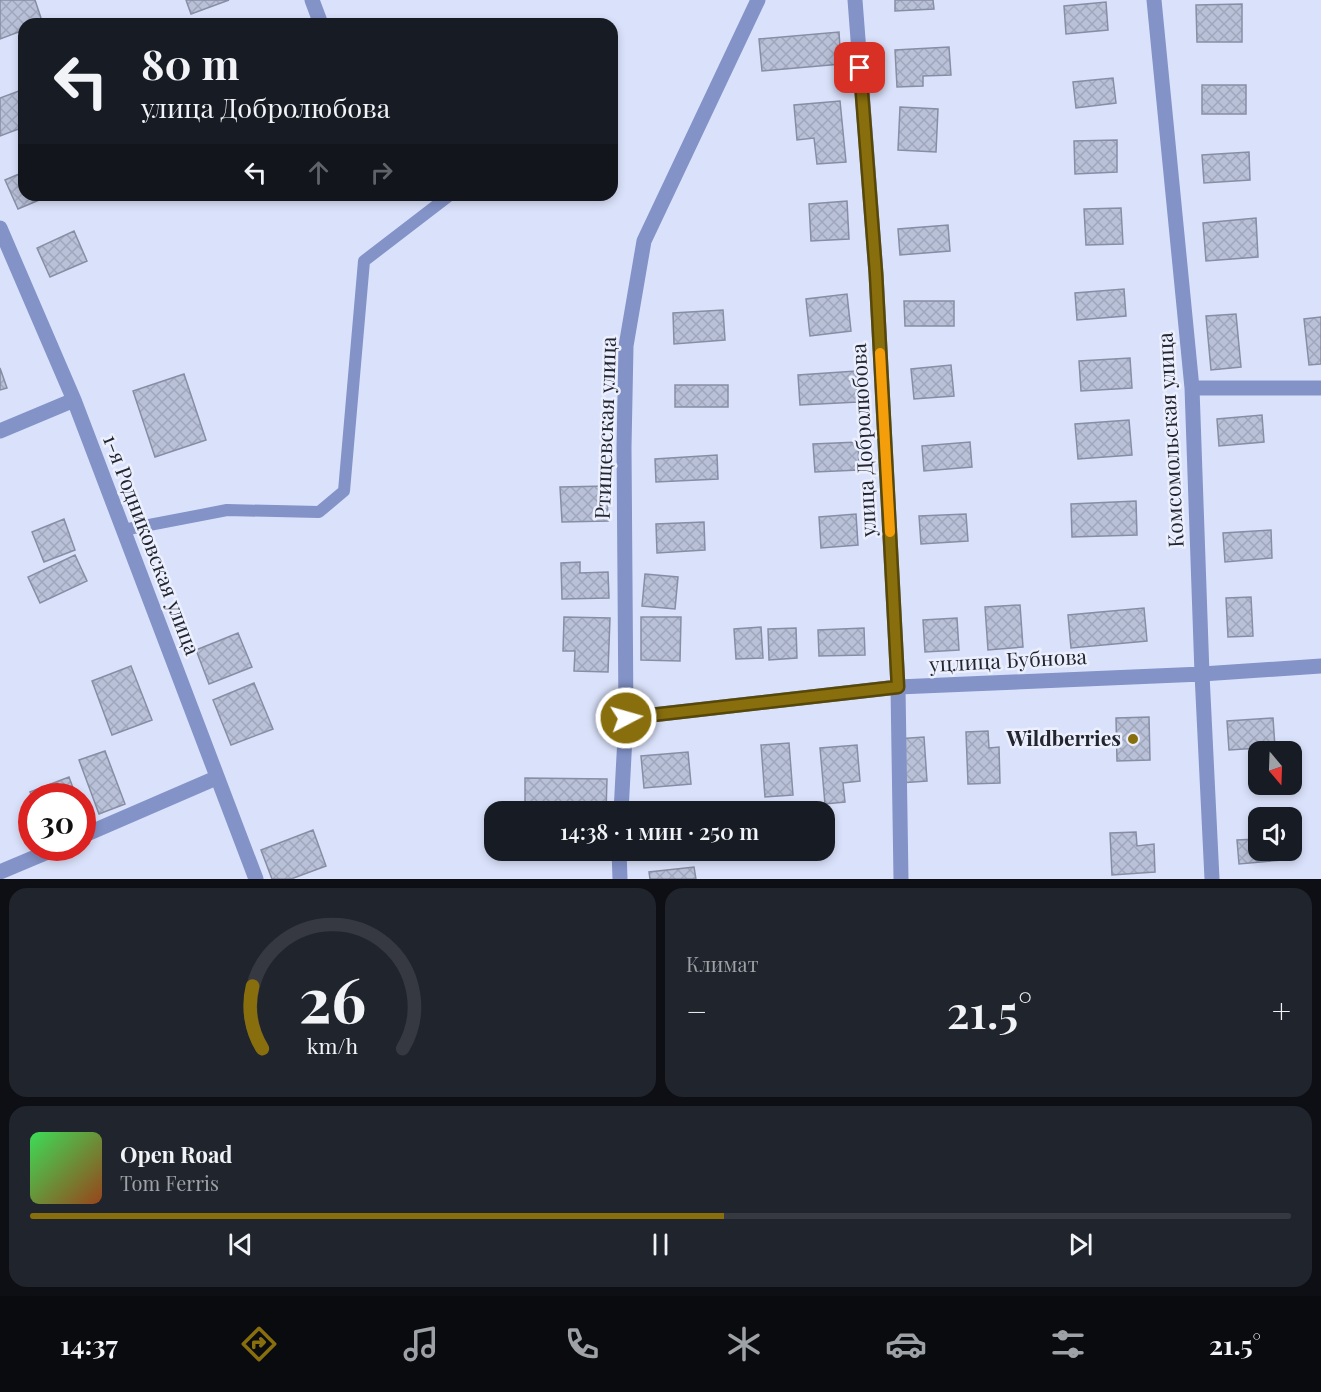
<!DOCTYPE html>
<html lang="ru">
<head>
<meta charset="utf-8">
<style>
  :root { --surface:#171b24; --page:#20242c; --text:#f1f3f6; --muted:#9ea1a6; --line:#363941; --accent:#886e0d }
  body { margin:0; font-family:"Playfair Display",serif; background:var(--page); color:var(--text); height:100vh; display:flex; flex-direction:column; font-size:22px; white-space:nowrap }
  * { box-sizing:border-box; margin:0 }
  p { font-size:20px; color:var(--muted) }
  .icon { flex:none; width:33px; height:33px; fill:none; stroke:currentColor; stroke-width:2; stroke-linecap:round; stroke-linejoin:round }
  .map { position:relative; height:879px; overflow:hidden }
  .panel { display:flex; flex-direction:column; gap:9px; padding:9px; background:#0d0f14; flex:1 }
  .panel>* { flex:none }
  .hud { position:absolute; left:18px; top:18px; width:600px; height:183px; border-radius:18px; box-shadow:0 3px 9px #0003; background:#171b24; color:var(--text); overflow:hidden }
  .needle { width:39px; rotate:161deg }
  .fabs { position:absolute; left:1248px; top:741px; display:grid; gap:12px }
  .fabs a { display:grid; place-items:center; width:54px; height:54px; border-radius:12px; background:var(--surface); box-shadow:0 3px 9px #0003; font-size:30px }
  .speed { position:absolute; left:18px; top:783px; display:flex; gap:12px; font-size:30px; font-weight:700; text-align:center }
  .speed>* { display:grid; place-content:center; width:78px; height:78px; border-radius:50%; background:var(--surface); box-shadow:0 3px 9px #0003; line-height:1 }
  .speed .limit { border:9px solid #d22; background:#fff; color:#111 }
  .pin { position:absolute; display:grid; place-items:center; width:51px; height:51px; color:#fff; margin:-26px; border-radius:12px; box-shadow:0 3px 9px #0006 }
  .me { position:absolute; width:66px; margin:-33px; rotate:84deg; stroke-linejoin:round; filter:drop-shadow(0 0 4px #0008) }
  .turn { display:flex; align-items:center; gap:21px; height:126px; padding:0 24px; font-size:27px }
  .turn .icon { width:78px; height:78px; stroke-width:2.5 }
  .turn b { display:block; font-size:42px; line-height:51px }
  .lanes { display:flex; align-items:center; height:57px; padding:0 24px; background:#0003; justify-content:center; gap:30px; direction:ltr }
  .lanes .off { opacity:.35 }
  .big { font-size:45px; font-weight:600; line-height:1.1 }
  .panel .tile { flex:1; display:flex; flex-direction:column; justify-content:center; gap:9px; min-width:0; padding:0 21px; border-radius:18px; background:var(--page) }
  .panel .dial { align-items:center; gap:0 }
  .dial svg { height:156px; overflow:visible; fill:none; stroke:var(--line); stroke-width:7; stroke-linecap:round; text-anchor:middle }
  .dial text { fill:var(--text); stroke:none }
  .song { display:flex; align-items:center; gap:18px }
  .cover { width:72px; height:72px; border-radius:9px; background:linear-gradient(135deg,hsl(130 70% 55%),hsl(20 70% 35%)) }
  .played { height:6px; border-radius:3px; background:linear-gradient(90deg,var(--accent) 55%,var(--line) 55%) }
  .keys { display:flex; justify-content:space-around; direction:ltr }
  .heat { display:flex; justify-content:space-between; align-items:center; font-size:33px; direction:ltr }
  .panel .tiles { flex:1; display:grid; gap:9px; grid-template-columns:1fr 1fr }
  .tile:last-child { grid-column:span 2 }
  .trip { position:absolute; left:484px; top:801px; width:351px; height:60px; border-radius:18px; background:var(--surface); box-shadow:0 3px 9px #0003; font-weight:600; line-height:60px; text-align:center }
  .menu { display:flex; height:96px; justify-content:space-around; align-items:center; background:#090b0e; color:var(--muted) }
  .menu .icon { width:42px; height:42px }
  .menu .active { color:var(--accent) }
  .menu b { font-size:27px; color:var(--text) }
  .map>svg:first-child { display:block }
  .building { fill:url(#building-cross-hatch); stroke:#868da4; stroke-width:1.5 }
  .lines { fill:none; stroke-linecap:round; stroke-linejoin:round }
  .service { stroke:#8393c8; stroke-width:12 }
  .minor { stroke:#8393c8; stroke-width:15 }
  .route-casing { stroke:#584808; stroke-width:15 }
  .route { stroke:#886e0d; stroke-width:10 }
  .slow { stroke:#f59e0b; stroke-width:10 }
  .poi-dot { fill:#886e0d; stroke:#ebeffe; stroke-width:2 }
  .labels { text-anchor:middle; stroke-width:5; stroke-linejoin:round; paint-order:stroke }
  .street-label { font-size:21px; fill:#23262f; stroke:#ebeffe }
  .poi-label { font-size:21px; font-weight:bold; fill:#23262f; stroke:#ebeffe; text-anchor:end }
</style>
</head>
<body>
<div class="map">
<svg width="1321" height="879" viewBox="0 0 1321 879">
  <defs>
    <pattern id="building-cross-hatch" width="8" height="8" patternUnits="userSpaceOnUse" patternTransform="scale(1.5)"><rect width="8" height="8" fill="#b9c1d9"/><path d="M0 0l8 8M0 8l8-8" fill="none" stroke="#9fa6bb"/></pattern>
  </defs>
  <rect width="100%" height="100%" fill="#dae2fb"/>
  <path class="building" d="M0,0h35l8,24h-19v6l-24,9z
    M186,0h43l-38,14z
    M895,0h38l1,9 -39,2z
    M1106,2l2,28 -42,4 -2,-28z
    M1242,4v38h-45l-1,-37z
    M839,32l2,32 -79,7 -3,-32z
    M949,47l2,28 -28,1v10l-26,1 -2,-37z
    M1113,78l3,25 -40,5 -3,-26z
    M1202,85h44v29h-44z
    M24,89v38l-24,9v-38z
    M840,101l6,61 -29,2 -3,-26 -17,2 -3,-35z
    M900,107l38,2 -2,43 -38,-2z
    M1117,140v32l-42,2 -1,-33z
    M1249,152l1,28 -46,3 -2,-28z
    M24,172v23h27l-33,14 -13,-29z
    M847,201l2,38 -38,2 -2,-37z
    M1121,208l2,36 -37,1 -2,-36z
    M1256,218l2,39 -52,4 -3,-38z
    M948,225l2,26 -50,4 -2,-26z
    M74,231l13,30 -37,16 -13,-29z
    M1124,289l2,27 -49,4 -2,-27z
    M847,294l4,37 -41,5 -4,-37z
    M904,301h50v25h-49z
    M723,310l2,30 -51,4 -1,-31z
    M1236,314l5,53 -30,3 -5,-54z
    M1321,317v47l-12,1 -5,-46z
    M1130,358l2,30 -51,3 -2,-30z
    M951,365l3,31 -40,3 -3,-30z
    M0,368l7,20 -7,2z
    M856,371l2,31 -58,3 -2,-30z
    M184,374l22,66 -51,17 -22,-66z
    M675,385h53v22h-53z
    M1262,415l2,27 -45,4 -2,-27z
    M1129,420l3,35 -54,4 -3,-35z
    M858,442l1,28 -44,2 -2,-28z
    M970,442l2,25 -48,4 -2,-25z
    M717,455l1,24 -62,3 -1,-23z
    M607,486l1,35 -46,1 -2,-35z
    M1136,501l1,34 -65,2 -1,-33z
    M856,514l2,31 -37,3 -2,-31z
    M966,514l2,27 -47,3 -2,-28z
    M64,519l11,31 -31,12 -12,-30z
    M704,522l1,28 -48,3 -1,-29z
    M1271,530l1,28 -47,4 -2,-29z
    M75,555l12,26 -47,22 -12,-26z
    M580,562v11l28,-1 1,26 -47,1 -1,-36z
    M645,574l33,3 -3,32 -33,-3z
    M1251,597l2,39 -25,1 -2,-39z
    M1020,605l3,42 -35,3 -3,-43z
    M1144,608l3,33 -76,7 -3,-33z
    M564,617l46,1 -2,54 -34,-1 1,-20h-12z
    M641,617h40l-1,44 -39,-1z
    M957,618l2,32 -34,2 -2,-32z
    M761,627l2,31 -27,1 -2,-30z
    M796,628l1,30 -28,2 -1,-31z
    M864,628l1,27 -46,1 -1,-26z
    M238,633l14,34 -43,17 -13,-34z
    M131,666l21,54 -40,15 -20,-54z
    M254,683l19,46 -42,16 -18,-45z
    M1149,717l1,43 -33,1 -1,-43z
    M1273,718l2,29 -46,3 -2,-29z
    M988,731l1,17 10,-1 1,36 -32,1 -2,-52z
    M924,737l3,44 -27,2 -4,-44z
    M789,743l4,52 -28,2 -4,-52z
    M857,745l3,36 -17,2 2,19 -20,2 -5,-56z
    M105,751l20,53 -26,10 -20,-54z
    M688,752l3,32 -47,4 -3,-32z
    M69,777l7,19h-44l-2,-4z
    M525,778l82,1 -1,33h-81z
    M313,830l13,36 -35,13h-19l-11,-29z
    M1136,832l1,14 17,-2 1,28 -43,3 -2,-42z
    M1258,839v11h23l1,10 -43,4 -2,-24z
    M694,867l2,12h-46l-1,-7z"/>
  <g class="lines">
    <path class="service" d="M123,530l104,-20 92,2 25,-21 20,-230 86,-66"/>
    <path class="minor" d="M312,0l9,24
      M855,0l21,274 22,413 3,192
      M1154,0l38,388 10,286 10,205
      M0,228l74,172 182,479
      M1192,388h129
      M0,431l74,-31
      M626,718l272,-31 304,-13 119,-8
      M621,812l5,-94 -2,-271 2,-101 18,-105 114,-241
      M82,836l134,-58
      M619,850l1,29
      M0,872l57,-24"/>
  </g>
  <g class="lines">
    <g class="route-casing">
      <path id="route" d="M626,718l272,-31 -22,-413 -16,-206"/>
    </g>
    <use href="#route" class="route"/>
    <path class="slow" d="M880,353l10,179"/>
  </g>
  <circle class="poi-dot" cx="1133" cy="739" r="6"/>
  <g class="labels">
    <g class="street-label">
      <text transform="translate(606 428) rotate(-88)" y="7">Ртищевская улица</text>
      <text transform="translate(864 440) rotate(-93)" y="7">улица Добролюбова</text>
      <text transform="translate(1171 440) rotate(-93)" y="7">Комсомольская улица</text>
      <text transform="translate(151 545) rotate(69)" y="7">1-я Родниковская улица</text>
      <text transform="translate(1008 661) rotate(-3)" y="7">уцлица Бубнова</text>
    </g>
    <g class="poi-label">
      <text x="1121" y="746">Wildberries</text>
    </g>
  </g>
</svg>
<div class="fabs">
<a><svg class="needle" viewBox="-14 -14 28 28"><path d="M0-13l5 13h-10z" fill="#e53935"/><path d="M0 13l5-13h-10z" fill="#9ea1a6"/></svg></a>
<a><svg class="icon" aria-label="sound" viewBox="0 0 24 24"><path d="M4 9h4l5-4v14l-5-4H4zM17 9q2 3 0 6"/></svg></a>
</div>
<div class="speed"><div class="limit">30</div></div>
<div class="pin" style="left:860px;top:68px;background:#d93025"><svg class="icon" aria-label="arrive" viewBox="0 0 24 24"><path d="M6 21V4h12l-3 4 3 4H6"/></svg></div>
<svg class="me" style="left:626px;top:718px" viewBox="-20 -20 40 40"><circle r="17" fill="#886e0d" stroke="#fff" stroke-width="3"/><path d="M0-11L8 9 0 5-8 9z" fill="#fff"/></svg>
<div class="trip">14:38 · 1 мин · 250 m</div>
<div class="hud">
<div class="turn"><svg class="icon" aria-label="left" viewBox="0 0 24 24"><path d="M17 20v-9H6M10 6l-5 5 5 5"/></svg><div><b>80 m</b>улица Добролюбова</div></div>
<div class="lanes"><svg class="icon" aria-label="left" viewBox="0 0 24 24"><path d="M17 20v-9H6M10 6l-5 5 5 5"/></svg><svg class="icon off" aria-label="ahead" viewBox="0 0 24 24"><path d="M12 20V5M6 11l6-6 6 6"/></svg><svg class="icon off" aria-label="right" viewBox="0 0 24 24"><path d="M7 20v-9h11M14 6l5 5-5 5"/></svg></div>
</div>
</div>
<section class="panel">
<div class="tiles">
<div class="tile dial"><svg viewBox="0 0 100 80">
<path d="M14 69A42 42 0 1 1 86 69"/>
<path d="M14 69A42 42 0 0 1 9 37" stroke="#886e0d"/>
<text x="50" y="56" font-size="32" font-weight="700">26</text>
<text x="50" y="72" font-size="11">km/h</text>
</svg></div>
<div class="tile"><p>Климат</p>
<div class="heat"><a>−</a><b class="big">21.5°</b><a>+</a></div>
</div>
<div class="tile">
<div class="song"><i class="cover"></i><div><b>Open Road</b><p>Tom Ferris</p></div></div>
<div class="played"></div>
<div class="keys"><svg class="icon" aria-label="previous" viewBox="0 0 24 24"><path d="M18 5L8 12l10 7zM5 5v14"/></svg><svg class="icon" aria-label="pause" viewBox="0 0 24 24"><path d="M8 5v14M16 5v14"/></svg><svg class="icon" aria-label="next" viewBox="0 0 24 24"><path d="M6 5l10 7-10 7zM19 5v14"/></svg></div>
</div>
</div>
</section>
<nav class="menu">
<b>14:37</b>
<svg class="icon active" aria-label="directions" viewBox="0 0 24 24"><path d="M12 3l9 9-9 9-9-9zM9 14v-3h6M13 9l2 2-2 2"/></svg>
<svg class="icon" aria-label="music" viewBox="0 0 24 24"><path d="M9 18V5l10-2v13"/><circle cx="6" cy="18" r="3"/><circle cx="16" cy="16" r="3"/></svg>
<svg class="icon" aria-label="phone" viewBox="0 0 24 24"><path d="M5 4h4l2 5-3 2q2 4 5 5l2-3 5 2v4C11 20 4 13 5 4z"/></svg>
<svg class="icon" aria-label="climate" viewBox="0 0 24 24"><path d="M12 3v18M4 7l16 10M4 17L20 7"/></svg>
<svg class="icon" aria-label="car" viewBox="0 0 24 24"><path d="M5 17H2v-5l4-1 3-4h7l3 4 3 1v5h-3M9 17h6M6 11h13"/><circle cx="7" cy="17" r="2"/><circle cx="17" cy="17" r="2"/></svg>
<svg class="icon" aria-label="filters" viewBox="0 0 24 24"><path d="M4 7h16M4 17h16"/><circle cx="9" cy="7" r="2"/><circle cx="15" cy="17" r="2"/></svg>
<b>21.5°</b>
</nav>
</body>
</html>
